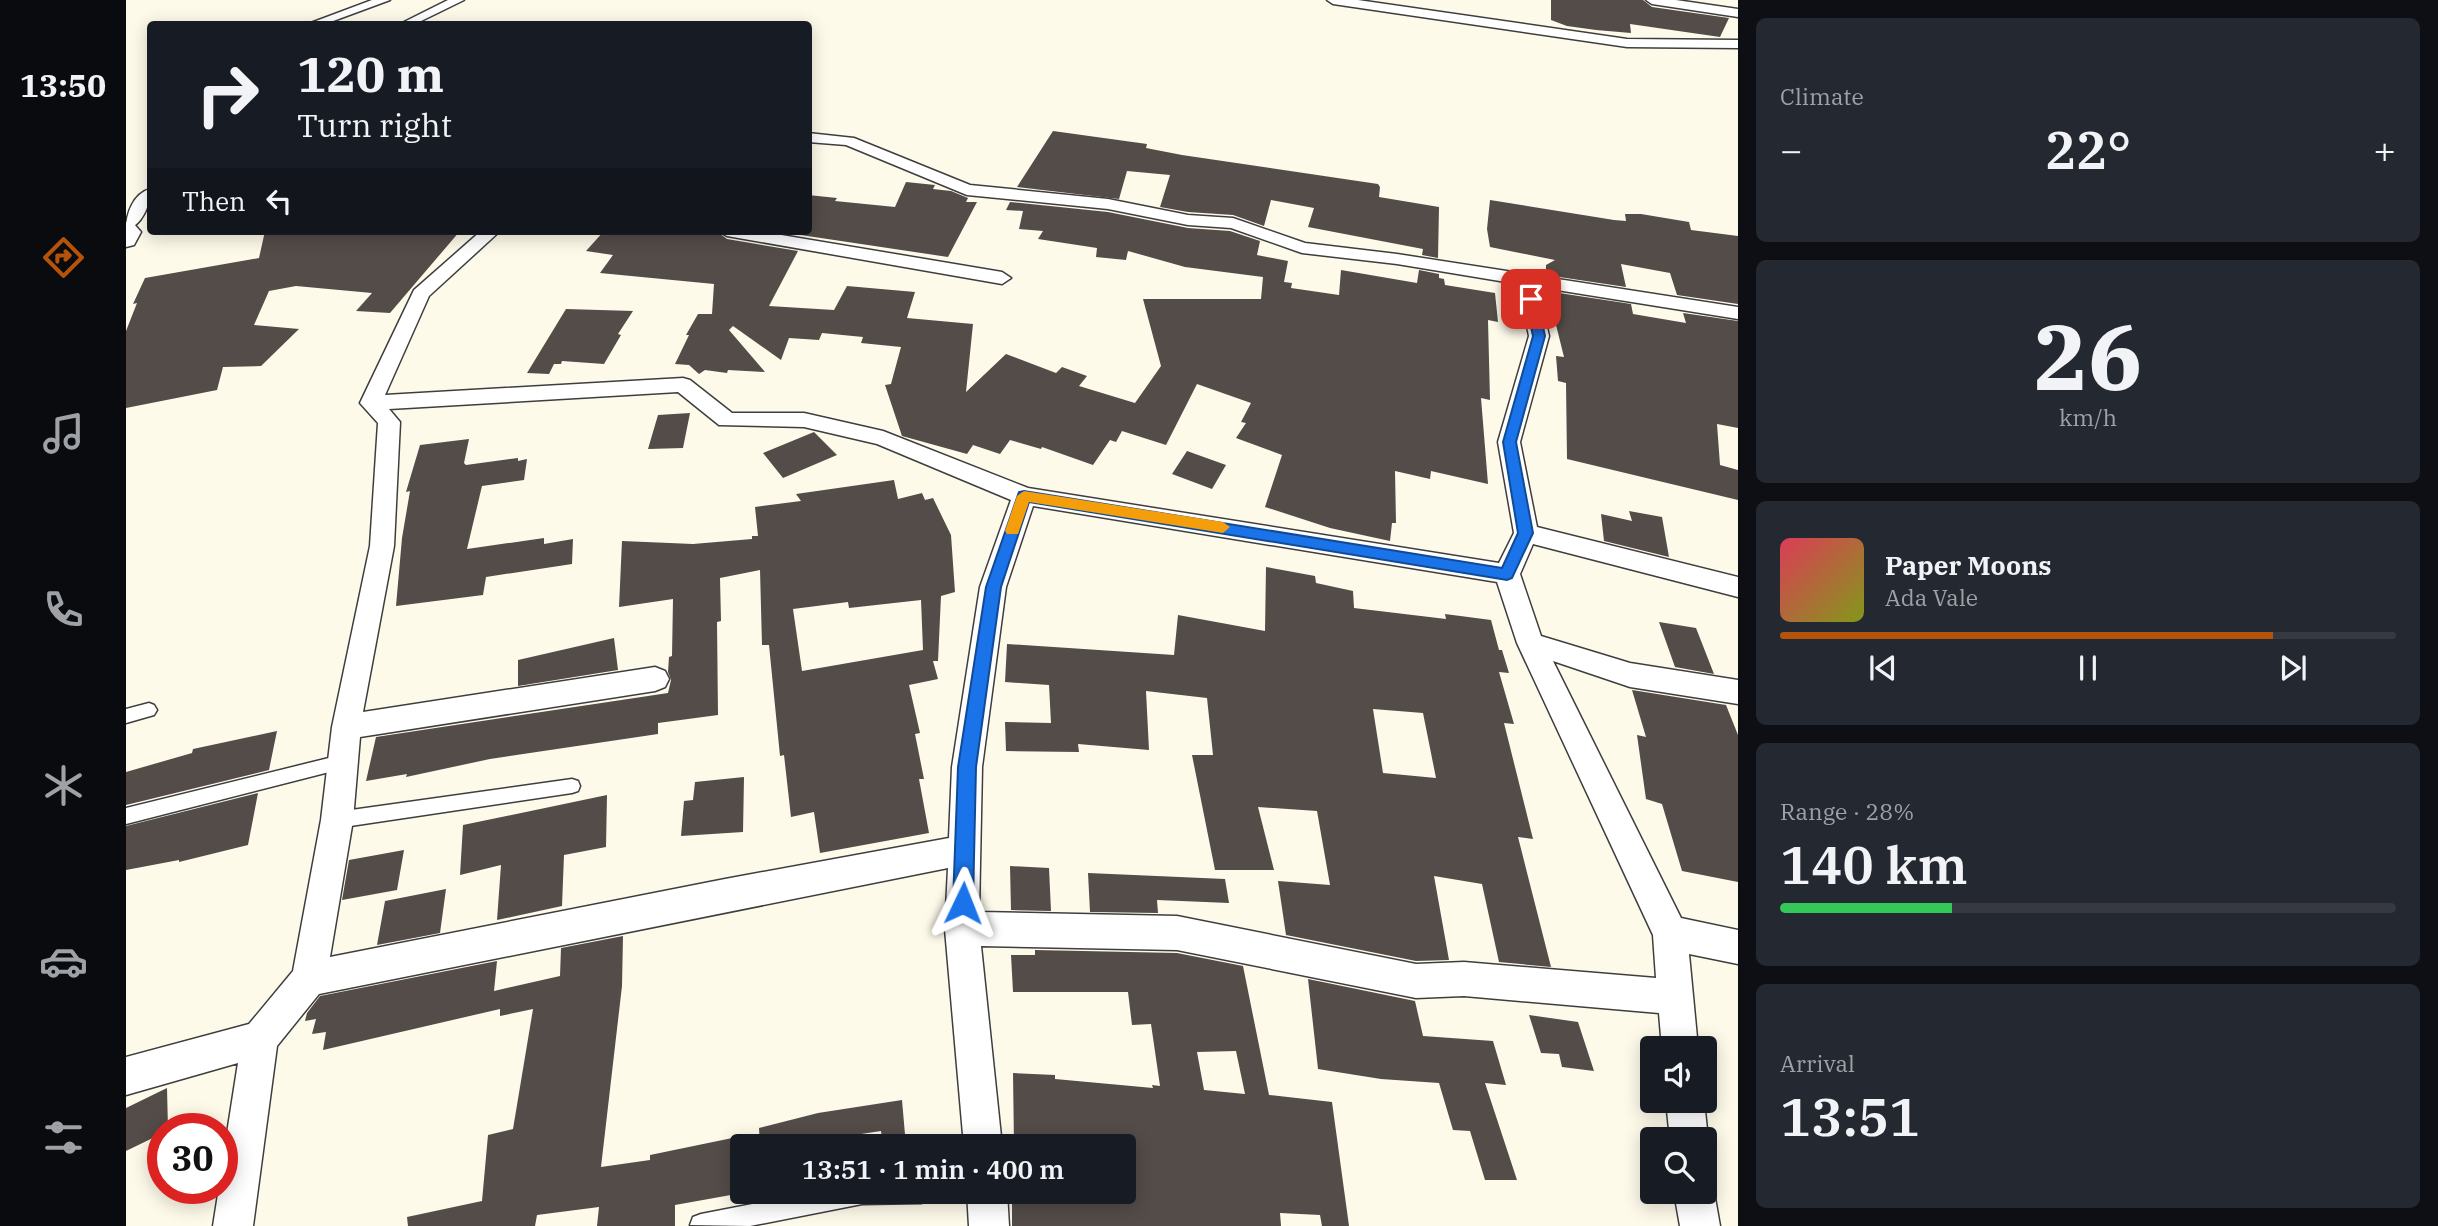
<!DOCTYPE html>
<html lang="en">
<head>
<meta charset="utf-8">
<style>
  :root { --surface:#171b24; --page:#242831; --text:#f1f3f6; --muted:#9ea1a6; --line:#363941; --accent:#b45309 }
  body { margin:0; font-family:"IBM Plex Serif",serif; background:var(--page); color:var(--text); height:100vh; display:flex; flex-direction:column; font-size:26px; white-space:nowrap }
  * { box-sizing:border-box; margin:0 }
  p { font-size:23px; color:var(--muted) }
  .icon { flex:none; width:38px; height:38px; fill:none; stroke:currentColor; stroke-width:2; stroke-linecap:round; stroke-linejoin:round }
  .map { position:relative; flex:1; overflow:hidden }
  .sheet { display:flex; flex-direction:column; gap:18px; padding:18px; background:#0d0f14; width:700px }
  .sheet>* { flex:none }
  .banner { position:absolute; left:21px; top:21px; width:665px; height:214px; border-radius:7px; box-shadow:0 4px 18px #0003; background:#171b24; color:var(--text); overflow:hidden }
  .tools { position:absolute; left:1514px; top:1036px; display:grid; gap:14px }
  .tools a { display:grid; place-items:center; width:77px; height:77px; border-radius:7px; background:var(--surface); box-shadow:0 4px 18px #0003; font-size:35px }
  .speed { position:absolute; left:21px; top:1113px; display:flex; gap:14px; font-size:35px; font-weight:700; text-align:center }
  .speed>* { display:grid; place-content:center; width:91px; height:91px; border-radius:50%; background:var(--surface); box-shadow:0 4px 18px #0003; line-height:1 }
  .speed .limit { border:10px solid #d22; background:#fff; color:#111 }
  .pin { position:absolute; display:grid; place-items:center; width:60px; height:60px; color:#fff; margin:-30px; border-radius:14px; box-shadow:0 4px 10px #0006 }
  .me { position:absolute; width:77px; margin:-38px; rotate:2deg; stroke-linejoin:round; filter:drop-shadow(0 0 5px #0008) }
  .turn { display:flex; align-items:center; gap:24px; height:147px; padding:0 35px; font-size:32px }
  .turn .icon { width:91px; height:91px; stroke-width:2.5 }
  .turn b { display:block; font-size:49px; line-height:60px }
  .then { display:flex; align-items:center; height:66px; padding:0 35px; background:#0003; gap:14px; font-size:26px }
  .big { font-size:52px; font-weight:600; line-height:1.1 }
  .sheet .widget { flex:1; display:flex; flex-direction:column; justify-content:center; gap:10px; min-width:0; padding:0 24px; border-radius:10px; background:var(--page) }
  .sheet .dial { align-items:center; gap:0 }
  .dial b { font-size:91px; line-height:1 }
  .song { display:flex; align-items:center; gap:21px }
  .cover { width:84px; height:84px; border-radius:10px; background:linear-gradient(135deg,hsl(350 70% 55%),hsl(70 70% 35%)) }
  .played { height:7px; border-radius:4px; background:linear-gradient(90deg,var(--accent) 80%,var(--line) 80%) }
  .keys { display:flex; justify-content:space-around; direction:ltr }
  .heat { display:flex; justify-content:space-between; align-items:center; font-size:38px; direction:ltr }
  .charge { height:10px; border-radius:5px; background:linear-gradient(90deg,#34c759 28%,var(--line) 0) }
  .trip { position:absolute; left:604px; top:1134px; width:406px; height:70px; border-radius:7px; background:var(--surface); box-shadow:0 4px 18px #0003; font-weight:600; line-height:70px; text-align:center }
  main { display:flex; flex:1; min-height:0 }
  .tabs { display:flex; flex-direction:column; width:126px; justify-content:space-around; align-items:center; background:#090b0e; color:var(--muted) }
  .tabs .icon { width:49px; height:49px }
  .tabs .current { color:var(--accent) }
  .tabs b { font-size:32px; color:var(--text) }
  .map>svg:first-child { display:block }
  .building { fill:#534c48; fill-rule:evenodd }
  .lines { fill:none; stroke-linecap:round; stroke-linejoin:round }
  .service-casing { stroke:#3e3e3e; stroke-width:3 }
  .minor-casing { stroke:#3e3e3e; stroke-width:3 }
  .tertiary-casing { stroke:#3e3e3e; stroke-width:3 }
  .service { fill:#fff; fill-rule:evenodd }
  .minor { fill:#fff; fill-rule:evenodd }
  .tertiary { fill:#fff; fill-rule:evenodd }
  .route { fill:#1a73e8; stroke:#114b97; stroke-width:2 }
  .slow { fill:#f59e0b }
</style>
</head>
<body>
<main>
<nav class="tabs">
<b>13:50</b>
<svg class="icon current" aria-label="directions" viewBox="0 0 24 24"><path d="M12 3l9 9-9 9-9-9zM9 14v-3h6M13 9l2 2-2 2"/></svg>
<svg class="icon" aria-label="music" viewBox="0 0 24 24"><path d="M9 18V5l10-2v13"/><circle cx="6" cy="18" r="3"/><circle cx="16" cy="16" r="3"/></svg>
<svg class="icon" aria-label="phone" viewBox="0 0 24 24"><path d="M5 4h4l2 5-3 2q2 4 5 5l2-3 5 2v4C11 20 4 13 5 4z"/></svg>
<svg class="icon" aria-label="climate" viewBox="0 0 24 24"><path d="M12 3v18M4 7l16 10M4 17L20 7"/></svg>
<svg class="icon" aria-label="car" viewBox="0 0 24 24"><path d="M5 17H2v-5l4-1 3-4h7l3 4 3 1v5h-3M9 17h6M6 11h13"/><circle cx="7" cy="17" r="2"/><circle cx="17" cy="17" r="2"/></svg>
<svg class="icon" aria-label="filters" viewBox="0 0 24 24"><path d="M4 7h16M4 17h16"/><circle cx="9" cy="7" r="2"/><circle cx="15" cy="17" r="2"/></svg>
</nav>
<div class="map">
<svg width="1612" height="1226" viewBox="0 0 1612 1226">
  <rect width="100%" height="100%" fill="#fefaea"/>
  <path class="building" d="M1425,0h92l9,7 77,11 -9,19 -90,-13 1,9 -35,-3 -29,-4 -16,-6z
    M927,131l94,13 -1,4 36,7 196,29 2,3 -1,10 60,10 -1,51 -16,-3 1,-6 -115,-22 6,-19 -43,-8 -7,26 -31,-11 -45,-3 -28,-5 10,-32 -43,-4 -8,28 -102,-12z
    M780,182l29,3 -2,4 18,2 17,7 -2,4h11l-29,55 -174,-26h34v-36l29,3 -2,3 60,6z
    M1364,200l124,20 12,1 -1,-7h16l48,8 2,8 47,6v68l-61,-9 -7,-22 -49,-9 5,23 -80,-12v-10l9,-5 -65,-13 -3,-18z
    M884,202l98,10 80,16 42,3 30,10 -3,14 31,6 -4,21 8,1 -1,5 48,7 2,-25 76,13 2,-13 20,4v4l5,1 1,6 50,8 3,29 -10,-2 2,80 -9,-2 7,86 -57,-13 -1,8 -35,-8 1,52h-4l-2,18 -60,-13 -65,-21 17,-52 -46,-17 10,-15 -5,-1 10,-19 -54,-19 -31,61 -44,-14 -6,11 -6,-2 -17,25 -51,-18 -1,2 -31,-9 -10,14 -27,-9 -6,9 -65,-18 -17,-51 6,-1 10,-37 -40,-4 2,-6 -41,-4 -3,7 -30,-2 -8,22 -48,-34 -4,4 36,42 -37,-2 -1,3 -22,-3 -6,4 -10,-9 -14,-1 14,-29h-3l12,-21h14l2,-30 -114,-11 13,-18 -27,-4 18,-20h112l11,8 71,12 -29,55 65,4 13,-24 68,6 -8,26 66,6 -7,68 40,-38 50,19 6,-6 25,9 -8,10 56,17 26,-37 -18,-67h118l2,-22 -78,-10 -57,-16 -2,9 -30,-3 1,-9 -59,-9 5,-8 -24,-2 4,-18 -17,-1z
    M139,231h195l-70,82 -34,-2 16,-18 -76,-7 -27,5 -15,34 45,4 -38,37 -38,1 -6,23 -91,18v-77l11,-28 -4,1 12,-26 114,-20z
    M1420,291l85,13 2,10 53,9 -3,-10 55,8v107l-21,-4 3,41 18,5v30l-171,-41 -1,-76 -8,-2 -2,-25 8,1 -11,-44 -6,-1z
    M440,309l67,2 -15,23 3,1 -17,29 -42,-3 -1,3h-7l-5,10 -22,-1z
    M564,413l-7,35 -35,1 10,-34z
    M688,432l23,23 -54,23 -20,-25z
    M343,439l-5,24 2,2 52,-7v3l9,-2 -3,21 -42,6 -15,63 77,-11v6l29,-5 -1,25 -86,13 -3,18 -87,11 6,-68 8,-47 -4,1 14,-47z
    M1061,451l39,14 -14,24 -40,-15z
    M768,480l4,19 24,-6 3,7 8,-2 18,37 4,57 -14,4 -3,65h-5l5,18 -29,6 11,48 -5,1 9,45h-5l10,54 -109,20 -6,-41 -23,5 -7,-62 -4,1 -11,-111h-7l-2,-75 -40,8 1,43 -4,1 1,93 -60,8v11l-168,25 -84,18 1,-3 -41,7 10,-44 292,-44 3,-13 -3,-8 1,-15 3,-1 1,-57 -54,8 3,-66 71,3 59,-5v-3h6l-3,-29 46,-6 -5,-7zM795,600l2,50 -121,21 -9,-62 55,-7 1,6z
    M1503,511l33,6 7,40 -65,-16 -3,-27 31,7z
    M1140,567l49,9 1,7 37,8 1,17 92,11 -1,-5 46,6 8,30h3l7,23 -10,-1 15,52 -10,-1 29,116 -15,-2 33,130 -52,-5 -17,-78 -48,-8 15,84 -33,1 -130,-26 -8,-54 52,4 -13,-74 -59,-4 16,63h-59l-23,-115h21l-6,-57 -61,-7 3,59 -71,-6 1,8 -73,-1 -1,-29 46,1 -2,-38 -44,-3 2,-38 167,11 4,-40 87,16zM1247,709l50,4 13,65 -53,-5z
    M1533,622l37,6 18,46 -39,-7z
    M488,638l4,32 -100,16v-26z
    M1506,690l94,15 12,30v147l-56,-11 -20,-67 -16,-5 -9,-64 9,2z
    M151,731l-8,39 -143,35v-33l66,-19 1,-4z
    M618,777l-1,55 -62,4 3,-35 9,-1 2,-18z
    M132,793l-10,52 -69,17v-2l-53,10v-44z
    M481,795l-1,52 -42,8 -2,51 -65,14 4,-55 -41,10 3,-50z
    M278,850l-7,40 -55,10 7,-40z
    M884,866l39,2 2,43 -40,-1z
    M962,873l137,6 4,24 -72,-3 1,13 -68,-1z
    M320,889l-6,44 -63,12 8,-44z
    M497,936l-1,50 -21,181 49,-7v-5l92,-19v57l-67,12v21h-78l2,-19 -62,8 -2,11h-127l-1,-9 75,-16 6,-66 25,-6 20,-120 -33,7v-7l-177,41 3,-18 -14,2 4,-15 -11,2 2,-8 13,-17 177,-35 -3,30 66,-15 1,-28z
    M909,950l142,3 66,13 26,129 63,7 17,124h-27l-2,-11 -40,-2 1,13h-269v-34h112v-46h-110l-1,-73 42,2v4l98,9 -1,-3 8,1 -9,-62 -19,1 -4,-33h-115l-2,-37h24zM1110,1051l9,43 -41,-4 -7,-38z
    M1182,979l107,22 8,35 70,5 13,44 -21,-2 32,97h-32l-15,-49 -17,-1 -14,-47 -58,-4 -63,-10z
    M1403,1015l49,7 16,49 -32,-4 -3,-13 -18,-1z
    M41,1088l1,41h-5v4l-37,18v-43z
    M776,1100l4,46h-23l-2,-15 -66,10 1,5h-56l-1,-18 59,-15z"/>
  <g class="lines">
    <g class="service-casing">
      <path id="service" d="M23,703l5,2 3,5 -3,5 -28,8v-14z
        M215,755l6,2 2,5 -2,5 -6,2 -215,55v-16z
        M446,779l6,2 2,5 -2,5 -6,2 -235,35 -6,-3 -2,-5 2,-5 6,-3z
        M689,1192h117l-3,8 -8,3 -59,1 -112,22 -60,-1 3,-8 8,-3z"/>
    </g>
    <g class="minor-casing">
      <path id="minor" d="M246,0h18l-65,24h-17z
        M322,0h16l-49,24h-15z
        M1201,0h31l269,39 111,1v8l-111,-1 -294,-43z
        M1520,0h30l62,9v8l-86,-13z
        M682,133l46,5 116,47 138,14 80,16 45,3 72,25 92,11 341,53v12l-200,-32 11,49 -29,106 17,85 201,50v20l-205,-53 -13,30 21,62 89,27 108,17v24l-108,-17 -77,-26 128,257 57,12v34l-49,-10 9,94h-36l-3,-35 -195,-17 -48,2 -239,-48 -196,-4 21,200h-38l-19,-217 3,-61 -629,126 -42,52 -24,180h-40l6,-38h3v-23l16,-102 -112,32v-38l123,-33 44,-53 28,-151 11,-93 38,-181 8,-123 -18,-20 54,-113 67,-59h19l-71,65 -44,99 298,-17 7,2 42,33h72l79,18 145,57 471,75 15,-30 -16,-91 31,-106 -11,-52 -121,-20 -95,-11 -71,-25 -43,-3 -80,-16 -141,-14 -121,-50 -38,-3zM552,392l41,33 85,2 73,17 134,56 -31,87 -28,180 -3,71 -224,41 -395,78 23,-137 7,-83 295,-46 10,-4 4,-8 -4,-8 -10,-4 -292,45 31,-166 6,-124 -11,-13zM907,506l464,76 20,61 136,292 3,43 -192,-16 -48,2 -239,-48 -198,-4 3,-145 24,-180z
        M24,189c1,15 -8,37 -24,41 0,-16 7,-36 24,-41z
        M592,231h40l244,41 9,6 -9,6 -275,-48z
        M1540,1101h38l4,38 -4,9v-9h-34z
        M1578,1176l4,2 6,14 6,34h-40l-6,-34h30z
        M841,1192h40l2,34h-40z"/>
    </g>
    <g class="tertiary-casing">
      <path id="tertiary" d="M0,222l8,2 7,8 -7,13 -8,2z"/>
    </g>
    <use href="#service" class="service"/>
    <use href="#minor" class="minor"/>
    <use href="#tertiary" class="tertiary"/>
  </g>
  <path class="route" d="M1405,296l6,3 8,37 -29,106 17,91 -21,45 -5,2 -478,-78 -28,85 -25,180 -3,136 -3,7 -7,3 -7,-3 -3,-7 5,-136 28,-180 33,-95 5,-1 478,77 16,-35 -15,-91 30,-106 -8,-37z"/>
  <path class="slow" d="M898,491l199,31 7,5 -7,6 -194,-31 -11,32h-11l-2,-3 12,-35z"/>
</svg>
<div class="tools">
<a><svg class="icon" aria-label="sound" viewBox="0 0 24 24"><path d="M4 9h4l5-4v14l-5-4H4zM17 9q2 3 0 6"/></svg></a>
<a><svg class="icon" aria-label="search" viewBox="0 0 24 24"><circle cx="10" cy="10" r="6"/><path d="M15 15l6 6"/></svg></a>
</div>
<div class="speed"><div class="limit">30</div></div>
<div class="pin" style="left:1405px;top:299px;background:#d93025"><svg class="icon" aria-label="arrive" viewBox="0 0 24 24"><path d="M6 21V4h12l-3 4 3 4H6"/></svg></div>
<svg class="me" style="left:837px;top:903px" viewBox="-20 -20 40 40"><path d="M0-17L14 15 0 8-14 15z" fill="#1a73e8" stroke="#fff" stroke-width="4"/></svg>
<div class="trip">13:51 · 1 min · 400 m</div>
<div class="banner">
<div class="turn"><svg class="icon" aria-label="right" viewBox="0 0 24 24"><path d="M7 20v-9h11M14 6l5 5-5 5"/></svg><div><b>120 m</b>Turn right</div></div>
<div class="then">Then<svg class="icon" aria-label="left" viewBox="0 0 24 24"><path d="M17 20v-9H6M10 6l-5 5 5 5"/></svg></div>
</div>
</div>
<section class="sheet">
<div class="widget"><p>Climate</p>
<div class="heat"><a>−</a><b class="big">22°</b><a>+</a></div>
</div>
<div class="widget dial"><b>26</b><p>km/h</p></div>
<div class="widget">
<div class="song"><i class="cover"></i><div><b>Paper Moons</b><p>Ada Vale</p></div></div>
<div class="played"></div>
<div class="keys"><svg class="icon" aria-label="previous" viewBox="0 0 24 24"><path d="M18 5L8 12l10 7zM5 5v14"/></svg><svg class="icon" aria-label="pause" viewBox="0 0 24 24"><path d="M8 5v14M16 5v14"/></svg><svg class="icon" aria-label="next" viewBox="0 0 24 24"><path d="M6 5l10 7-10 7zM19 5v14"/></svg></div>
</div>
<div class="widget"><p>Range · 28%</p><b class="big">140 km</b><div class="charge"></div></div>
<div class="widget"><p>Arrival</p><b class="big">13:51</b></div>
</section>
</main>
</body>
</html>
